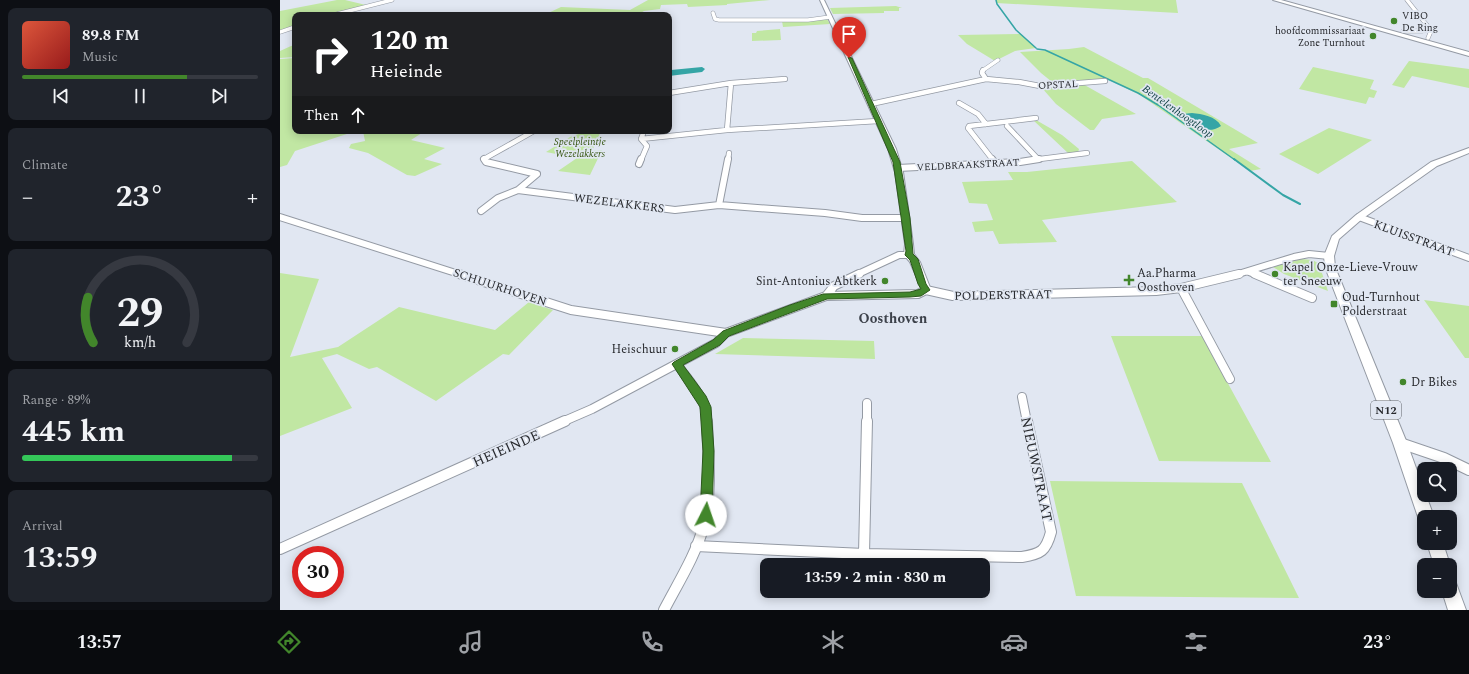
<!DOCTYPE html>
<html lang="en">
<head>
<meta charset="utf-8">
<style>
  :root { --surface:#171b24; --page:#20242c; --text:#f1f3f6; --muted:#9ea1a6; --line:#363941; --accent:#42862b }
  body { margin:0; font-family:Spectral,serif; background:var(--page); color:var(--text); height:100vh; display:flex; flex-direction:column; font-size:15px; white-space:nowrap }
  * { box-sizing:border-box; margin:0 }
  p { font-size:13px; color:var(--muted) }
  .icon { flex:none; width:22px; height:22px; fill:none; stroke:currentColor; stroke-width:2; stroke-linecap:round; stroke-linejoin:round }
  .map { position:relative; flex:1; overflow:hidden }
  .sheet { display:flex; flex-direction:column; gap:8px; padding:8px; background:#0d0f14; width:280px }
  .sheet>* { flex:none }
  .top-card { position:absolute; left:12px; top:12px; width:380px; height:122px; border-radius:8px; box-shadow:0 2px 10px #0003; background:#202124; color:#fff; overflow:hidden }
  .buttons { position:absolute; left:1137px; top:462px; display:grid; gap:8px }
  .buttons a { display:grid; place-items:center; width:40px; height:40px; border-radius:8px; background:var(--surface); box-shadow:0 2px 10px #0003; font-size:20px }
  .speed { position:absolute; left:12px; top:546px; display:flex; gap:8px; font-size:20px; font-weight:700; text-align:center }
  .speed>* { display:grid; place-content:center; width:52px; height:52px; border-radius:50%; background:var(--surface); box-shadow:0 2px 10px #0003; line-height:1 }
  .speed .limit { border:6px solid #d22; background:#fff; color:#111 }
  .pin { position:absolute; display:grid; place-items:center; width:34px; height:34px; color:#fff; margin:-41px -17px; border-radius:50% 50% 50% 0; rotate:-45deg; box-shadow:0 0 4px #0007 }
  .pin .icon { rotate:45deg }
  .me { position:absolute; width:44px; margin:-22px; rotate:4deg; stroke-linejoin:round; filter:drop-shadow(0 0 3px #0008) }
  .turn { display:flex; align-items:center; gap:14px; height:84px; padding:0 12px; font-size:18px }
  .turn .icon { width:52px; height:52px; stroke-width:2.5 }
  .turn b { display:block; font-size:28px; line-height:34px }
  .then { display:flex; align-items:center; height:38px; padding:0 12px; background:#0003; gap:8px; font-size:15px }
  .big { font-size:30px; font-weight:700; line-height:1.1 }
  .sheet .card { flex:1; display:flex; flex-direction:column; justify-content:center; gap:6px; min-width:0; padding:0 14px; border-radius:8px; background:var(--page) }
  .sheet .dial { align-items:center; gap:0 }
  .dial svg { height:104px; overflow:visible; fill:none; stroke:var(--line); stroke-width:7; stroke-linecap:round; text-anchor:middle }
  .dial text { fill:var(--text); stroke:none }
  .song { display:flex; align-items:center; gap:12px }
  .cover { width:48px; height:48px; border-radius:6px; background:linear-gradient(135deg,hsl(10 70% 55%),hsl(0 70% 35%)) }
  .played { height:4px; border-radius:2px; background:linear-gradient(90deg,var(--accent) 70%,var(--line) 70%) }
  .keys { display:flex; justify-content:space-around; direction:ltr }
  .heat { display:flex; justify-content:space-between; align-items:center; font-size:22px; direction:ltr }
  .charge { height:6px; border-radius:3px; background:linear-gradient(90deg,#34c759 89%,var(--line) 0) }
  .trip { position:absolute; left:480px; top:558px; width:230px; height:40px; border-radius:8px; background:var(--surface); box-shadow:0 2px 10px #0003; font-weight:700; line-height:40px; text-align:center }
  .dock { display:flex; height:64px; justify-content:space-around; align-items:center; background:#090b0e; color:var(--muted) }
  .dock .icon { width:28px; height:28px }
  .dock .on { color:var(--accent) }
  .dock b { font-size:18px; color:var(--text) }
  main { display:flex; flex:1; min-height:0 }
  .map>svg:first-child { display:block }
  .green { fill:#c1e7a3 }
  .water { fill:#35a5a6 }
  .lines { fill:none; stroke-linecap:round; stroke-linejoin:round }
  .stream-far1 { stroke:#35a5a6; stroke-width:1.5 }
  .stream { stroke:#35a5a6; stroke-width:2 }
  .street-far4-casing { stroke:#949aa4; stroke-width:4.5 }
  .street-far3-casing { stroke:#949aa4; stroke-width:6 }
  .street-far2-casing { stroke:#949aa4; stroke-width:8 }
  .street-far1-casing { stroke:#949aa4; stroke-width:10 }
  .street-casing { stroke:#949aa4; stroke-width:12 }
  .secondary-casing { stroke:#949aa4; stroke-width:2 }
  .primary-casing { stroke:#949aa4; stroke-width:2 }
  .street-far4 { stroke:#fff; stroke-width:3.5 }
  .street-far3 { stroke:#fff; stroke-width:4.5 }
  .street-far2 { stroke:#fff; stroke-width:6 }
  .street-far1 { stroke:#fff; stroke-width:8 }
  .street { stroke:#fff; stroke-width:10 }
  .secondary { fill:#fff; fill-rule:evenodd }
  .primary { fill:#fff; fill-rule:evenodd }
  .route { fill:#42862b; stroke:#2b571c }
  .poi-dot { fill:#42862b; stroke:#e1e7f2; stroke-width:1.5 }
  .labels { text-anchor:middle; stroke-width:3.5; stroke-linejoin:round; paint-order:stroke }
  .far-poi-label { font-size:10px; fill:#27292d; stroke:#e1e7f2; text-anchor:start }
  .far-street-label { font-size:10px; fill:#27292d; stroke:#e1e7f2 }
  .far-park-label { font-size:10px; font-style:italic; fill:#33530c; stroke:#e1e7f2 }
  .far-water-label { font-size:11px; font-style:italic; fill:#0c3f3f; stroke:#e1e7f2 }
  .shield { fill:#e1e7f2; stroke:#5f6268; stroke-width:1 }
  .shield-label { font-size:11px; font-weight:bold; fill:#27292d }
  .street-label { font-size:12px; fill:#27292d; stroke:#e1e7f2 }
  .poi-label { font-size:12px; fill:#27292d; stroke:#e1e7f2; text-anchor:start }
  .quarter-label { font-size:14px; font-weight:bold; fill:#3c414a; stroke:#e1e7f2 }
  .near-street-label { font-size:14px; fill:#27292d; stroke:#e1e7f2 }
</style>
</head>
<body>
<main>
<section class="sheet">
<div class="card">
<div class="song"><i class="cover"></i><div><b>89.8 FM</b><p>Music</p></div></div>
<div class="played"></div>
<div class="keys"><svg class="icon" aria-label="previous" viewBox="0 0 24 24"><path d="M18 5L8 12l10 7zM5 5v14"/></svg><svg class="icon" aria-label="pause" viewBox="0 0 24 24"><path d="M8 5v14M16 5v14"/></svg><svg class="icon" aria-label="next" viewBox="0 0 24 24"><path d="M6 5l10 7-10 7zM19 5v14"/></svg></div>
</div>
<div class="card"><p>Climate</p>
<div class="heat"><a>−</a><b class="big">23°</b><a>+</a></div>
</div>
<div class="card dial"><svg viewBox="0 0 100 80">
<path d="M14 69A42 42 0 1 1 86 69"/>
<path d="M14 69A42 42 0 0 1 10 34" stroke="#42862b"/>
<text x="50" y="56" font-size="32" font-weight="700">29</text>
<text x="50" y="72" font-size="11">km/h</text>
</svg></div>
<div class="card"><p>Range · 89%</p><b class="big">445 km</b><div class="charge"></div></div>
<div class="card"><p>Arrival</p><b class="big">13:59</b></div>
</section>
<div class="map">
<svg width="1189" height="610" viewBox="0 0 1189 610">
  <rect width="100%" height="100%" fill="#e1e7f2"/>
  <path class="green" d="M57,0h8l21,5 -35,10h-36v11l-15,5v-20z
    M368,0h122l-43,4v1l-39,2 -1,-3 -26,1 -1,4 -16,2 -7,4h-93l17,-8 69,3z
    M716,0h180l2,13 -182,-10z
    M616,6l6,2h-3v3h-15v2l-51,1 -3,-6z
    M547,19l3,5 -47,3 -1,-6z
    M500,29l1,11 -29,1v-8h4l1,-2z
    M741,34l15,14 -21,3 -20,10 -28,-17 -9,-9z
    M15,45v12l-15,1v-7l11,-5z
    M804,47l59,31h5l110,65 -29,6 32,20 -11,2 -110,-76 -31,-15 -28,3 55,31 -34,5 -8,11h-4l-34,-26 -14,-16 15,-2 -16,-13 -21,-21 49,-3z
    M15,58v73h61l-61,20 -8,14 -7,2v-108z
    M1129,61l60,8v19l-57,-12 -8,12 -12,-3z
    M1033,67l61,13 -4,9 7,2 -3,7 -5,-1 -3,7 -67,-15z
    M753,120h3l26,15 17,14 -1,4 -9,1z
    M1049,128l43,12 -54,34 -39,-20z
    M83,131h62l-14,9 34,8 -21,11 18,5 -27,12 -8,-1 -39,-22 -19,-5 2,-4 14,-3z
    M307,131h14l-9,20 10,-1 -12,25 -32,-4 19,-13 -31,-6 24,-15z
    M852,161l45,41 -135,18 15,22 -58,2 -6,-13 -18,1 -3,-10 21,-2 -6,-16 -18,-1 -7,-21 51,-2 -5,-8h19z
    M1021,259l12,1 6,4 9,27 -44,-17 -11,-7z
    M0,273l39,6 -29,78 48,-10 61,-40 96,23 34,-28 24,8 -44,45 -6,-1 -67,47 -59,-34 -8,2 -32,-15 -15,4 30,50 -72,28z
    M1144,300l45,6v52h-4z
    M831,336h91l69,126 -112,-1z
    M463,338l131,3 1,18 -160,-5z
    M770,481l192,2 57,115 -223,-2z"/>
  <path class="water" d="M422,67l3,2 -3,3 -33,4 2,-6z
    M912,113c10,1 24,3 29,13 -15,10 -27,-2 -39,-8l1,-4z"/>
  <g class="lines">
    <path class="stream-far1" d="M716,0l1,4 19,26 20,18
      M757,49l8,1 93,43 20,12 77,55"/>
    <path class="stream" d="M954,159l49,36 17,9"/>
    <g class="street-far4-casing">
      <path id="street-far4" d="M1127,0l23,29 1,2 -3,7
        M433,13l2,6 4,1h89l22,-3
        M53,15l59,-15
        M1123,31h19l8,-2
        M0,32l15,-5
        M702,71l16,-11"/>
    </g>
    <g class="street-far3-casing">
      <path id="street-far3" d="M706,79l33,3 21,4 65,-5
        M451,83l54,-4
        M389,93l62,-10 -4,47
        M679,103l19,11 8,10
        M591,104l115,-25 -4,-6 1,-3
        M727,126l31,33
        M361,139l86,-9 151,-9
        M205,160l-1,-1 50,-28
        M361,160l6,-14 -6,-7 3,-8
        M448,160l1,-7
        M713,160l-25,-32 1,-2 67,-8
        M752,160l55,-7"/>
    </g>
    <g class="street-far2-casing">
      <path id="street-far2" d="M204,159l2,3 51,12 -19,16 157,20 44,-5 106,8 37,5h44
        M712,159l3,4
        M359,164l2,-5
        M618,168l122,-6 19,-3
        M439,205l9,-46
        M201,211l17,-13 20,-8
        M0,217l182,58
        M1079,217l110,41
        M969,272l8,3
        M576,275l43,-20h10
        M955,275l59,-18 15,-3 20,2"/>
    </g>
    <g class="street-far1-casing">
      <path id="street-far1" d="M179,274l112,36 155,23
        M975,274l57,24
        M901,288l49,91
        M546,296l8,-10 25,-12
        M397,364c14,20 29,33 30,58
        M742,397l5,25
        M282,422l30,-13 124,-66 10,-10 100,-37 92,-2 8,-4 27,6 203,-5 25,-3 58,-14
        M587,422v-19"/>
    </g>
    <g class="street-casing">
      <path id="street" d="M1120,443l44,15 25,12
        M416,546l168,8 158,3c19,-3 24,-6 29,-25l-24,-111
        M0,549l285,-128
        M584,554l3,-133
        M384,610c14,-27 32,-55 40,-85 8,-34 4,-70 3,-104"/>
    </g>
    <g class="secondary-casing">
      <path id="secondary" d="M540,0h4l72,149 7,23 10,72 1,10 6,8 11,28 -2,2h-6l-13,-30 -6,-7 1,-11 -10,-72 -7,-23z"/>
    </g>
    <g class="primary-casing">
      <path id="primary" d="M993,0h8l188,52v4z
        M1189,148v5l-32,13 -75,53 -23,20 -5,17 1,11 72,176 17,47v5h2l8,22h-10v6l-3,-1 -3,-5 -25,-74 -68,-176 -1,-11 8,-20 24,-21 75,-53z
        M1147,543h16l7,22h-16z
        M1170,581l6,2 10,27h-18l-6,-19h8z"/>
    </g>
    <use href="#street-far4" class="street-far4"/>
    <use href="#street-far3" class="street-far3"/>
    <use href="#street-far2" class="street-far2"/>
    <use href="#street-far1" class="street-far1"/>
    <use href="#street" class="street"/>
    <use href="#secondary" class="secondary"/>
    <use href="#primary" class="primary"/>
  </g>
  <path class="route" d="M568,57l4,1 48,104 10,56 3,36 5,5 8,25 4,6 -9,6 -11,1 -83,2 -98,37 -9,9 -37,20 23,31 5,11 3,44 -2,64 -1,4 -5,1 -4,-1 -2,-4 3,-64 -3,-44 -26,-40 -2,-3 2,-2 39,-22 10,-9 67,-26 33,-11 87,-2 11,-3 -3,-5 -8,-24 -5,-5 1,-4 -13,-89z"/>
  <g class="poi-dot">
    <circle cx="1114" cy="21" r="4"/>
    <circle cx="1093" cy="36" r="4"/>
    <circle cx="995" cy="274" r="4"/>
    <path d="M847 274h4v4h4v4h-4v4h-4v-4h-4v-4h4z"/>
    <circle cx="605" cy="281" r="4"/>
    <rect x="1050" y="300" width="8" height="8" rx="2"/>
    <circle cx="395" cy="349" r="4"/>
    <circle cx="1123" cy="382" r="4"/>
  </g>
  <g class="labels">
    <g class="far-poi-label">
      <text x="1122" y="19">VIBO<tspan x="1122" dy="12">De Ring</tspan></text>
      <text x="1085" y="34" text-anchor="end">hoofdcommissariaat<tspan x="1085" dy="12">Zone Turnhout</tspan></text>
    </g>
    <g class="far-street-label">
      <text transform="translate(778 84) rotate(-3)" y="4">OPSTAL</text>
      <text transform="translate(688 164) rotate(-3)" y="4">VELDBRAAKSTRAAT</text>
    </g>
    <g class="far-park-label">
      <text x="300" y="145">Speelpleintje<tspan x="300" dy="12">Wezelakkers</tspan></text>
    </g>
    <g class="far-water-label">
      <text transform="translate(898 111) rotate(35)" y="4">Bentelenhoogtloop</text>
    </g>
    <rect class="shield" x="1091" y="401" width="30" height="18" rx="3"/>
    <g class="shield-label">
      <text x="1106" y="414">N12</text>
    </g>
    <g class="street-label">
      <text transform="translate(339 203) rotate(7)" y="4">WEZELAKKERS</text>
      <text transform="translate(1134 238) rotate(20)" y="4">KLUISSTRAAT</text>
      <text transform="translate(220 287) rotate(18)" y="4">SCHUURHOVEN</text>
      <text transform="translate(723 295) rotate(-1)" y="4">POLDERSTRAAT</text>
    </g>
    <g class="poi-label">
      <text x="1003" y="271">Kapel Onze-Lieve-Vrouw<tspan x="1003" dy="14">ter Sneeuw</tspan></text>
      <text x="857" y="277">Aa.Pharma<tspan x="857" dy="14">Oosthoven</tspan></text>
      <text x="597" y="285" text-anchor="end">Sint-Antonius Abtkerk</text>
      <text x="1062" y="301">Oud-Turnhout<tspan x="1062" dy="14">Polderstraat</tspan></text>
      <text x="387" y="353" text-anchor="end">Heischuur</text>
      <text x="1131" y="386">Dr Bikes</text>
    </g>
    <g class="quarter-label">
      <text x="613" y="323">Oosthoven</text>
    </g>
    <g class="near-street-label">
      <text transform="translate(226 448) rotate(-24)" y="5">HEIEINDE</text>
      <text transform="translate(757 469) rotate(78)" y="5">NIEUWSTRAAT</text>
    </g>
  </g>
</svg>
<div class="buttons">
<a><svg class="icon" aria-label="search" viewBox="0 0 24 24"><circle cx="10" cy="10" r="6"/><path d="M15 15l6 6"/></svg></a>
<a>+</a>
<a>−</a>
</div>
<div class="speed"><div class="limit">30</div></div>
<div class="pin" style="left:569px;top:58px;background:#d93025"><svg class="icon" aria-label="arrive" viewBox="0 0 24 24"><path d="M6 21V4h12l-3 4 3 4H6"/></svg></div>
<svg class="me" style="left:426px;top:515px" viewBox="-20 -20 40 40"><circle r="19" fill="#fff"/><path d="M0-13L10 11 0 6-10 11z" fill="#42862b"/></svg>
<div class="trip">13:59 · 2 min · 830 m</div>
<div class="top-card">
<div class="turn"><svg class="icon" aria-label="right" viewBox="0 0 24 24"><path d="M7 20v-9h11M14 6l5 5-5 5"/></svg><div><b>120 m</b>Heieinde</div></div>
<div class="then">Then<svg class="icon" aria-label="ahead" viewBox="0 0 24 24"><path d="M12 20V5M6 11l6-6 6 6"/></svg></div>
</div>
</div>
</main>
<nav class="dock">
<b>13:57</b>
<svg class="icon on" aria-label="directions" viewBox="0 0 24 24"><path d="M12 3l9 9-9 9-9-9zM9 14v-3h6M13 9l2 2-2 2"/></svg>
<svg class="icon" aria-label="music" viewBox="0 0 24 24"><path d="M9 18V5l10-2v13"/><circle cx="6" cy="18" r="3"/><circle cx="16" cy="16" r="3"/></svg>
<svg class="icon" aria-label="phone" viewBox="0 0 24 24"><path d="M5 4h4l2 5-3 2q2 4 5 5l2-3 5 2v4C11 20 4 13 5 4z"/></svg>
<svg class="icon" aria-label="climate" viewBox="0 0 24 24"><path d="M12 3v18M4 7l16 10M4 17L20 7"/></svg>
<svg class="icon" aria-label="car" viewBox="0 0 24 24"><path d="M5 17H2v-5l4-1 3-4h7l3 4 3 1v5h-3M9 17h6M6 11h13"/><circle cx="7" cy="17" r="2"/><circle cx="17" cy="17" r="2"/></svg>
<svg class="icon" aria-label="filters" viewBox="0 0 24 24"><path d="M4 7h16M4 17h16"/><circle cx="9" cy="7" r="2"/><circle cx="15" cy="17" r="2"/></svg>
<b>23°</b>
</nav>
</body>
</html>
